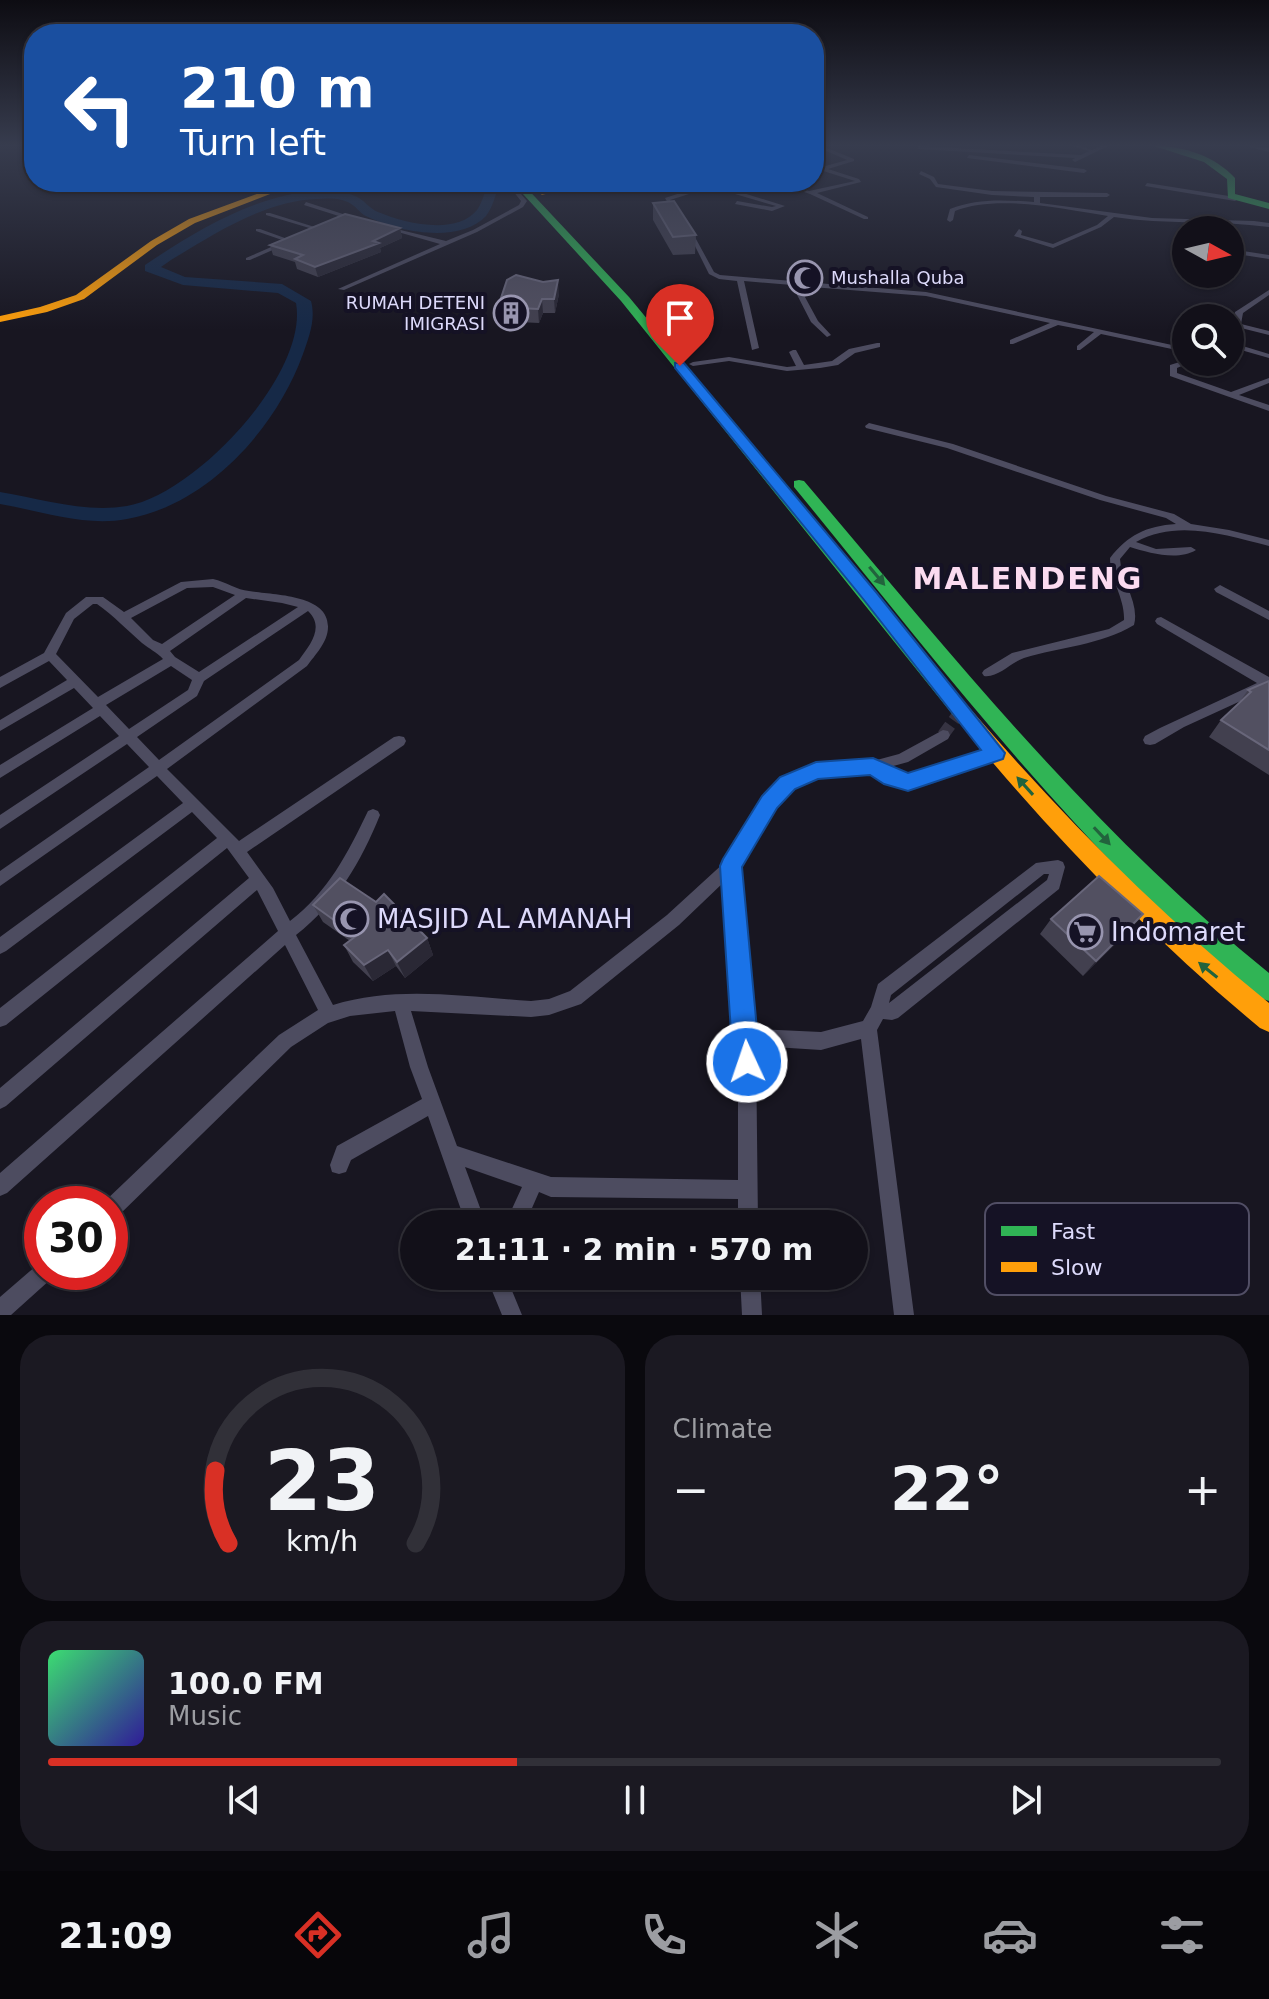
<!DOCTYPE html>
<html lang="en">
<head>
<meta charset="utf-8">
<style>
  :root { --surface:#121019; --page:#1b1922; --text:#f1f3f6; --muted:#9c9da2; --line:#313038; --accent:#d93025 }
  body { margin:0; font-family:"DejaVu Sans",sans-serif; background:var(--page); color:var(--text); height:100vh; display:flex; flex-direction:column; font-size:30px; white-space:nowrap }
  * { box-sizing:border-box; margin:0 }
  p { font-size:26px; color:var(--muted) }
  .icon { flex:none; width:44px; height:44px; fill:none; stroke:currentColor; stroke-width:2; stroke-linecap:round; stroke-linejoin:round }
  .map { position:relative; height:1315px; overflow:hidden }
  .side { display:flex; flex-direction:column; gap:20px; padding:20px; background:#0a090e; flex:1 }
  .side>* { flex:none }
  .hud { position:absolute; left:24px; top:24px; width:800px; height:168px; border-radius:32px; box-shadow:0 2px 6px #0004,0 0 0 2px var(--line); background:#1a4fa0; color:#fff; overflow:hidden }
  .needle { width:52px; rotate:98deg }
  .controls { position:absolute; left:1172px; top:216px; display:grid; gap:16px }
  .controls a { display:grid; place-items:center; width:72px; height:72px; border-radius:50%; background:var(--surface); box-shadow:0 2px 6px #0004,0 0 0 2px var(--line); font-size:40px }
  .speed { position:absolute; left:24px; top:1186px; display:flex; gap:16px; font-size:40px; font-weight:700; text-align:center }
  .speed>* { display:grid; place-content:center; width:104px; height:104px; border-radius:50%; background:var(--surface); box-shadow:0 2px 6px #0004,0 0 0 2px var(--line); line-height:1 }
  .speed .limit { border:12px solid #d22; background:#fff; color:#111 }
  .pin { position:absolute; display:grid; place-items:center; width:68px; height:68px; color:#fff; margin:-82px -34px; border-radius:50% 50% 50% 0; rotate:-45deg; box-shadow:0 0 8px #0007 }
  .pin .icon { rotate:45deg }
  .me { position:absolute; width:88px; margin:-44px; rotate:357deg; stroke-linejoin:round; filter:drop-shadow(0 0 6px #0008) }
  .turn { display:flex; align-items:center; gap:28px; height:168px; padding:0 24px; font-size:36px }
  .turn .icon { width:104px; height:104px; stroke-width:2.5 }
  .turn b { display:block; font-size:56px; line-height:68px }
  .big { font-size:60px; font-weight:600; line-height:1.1 }
  .side .widget { flex:1; display:flex; flex-direction:column; justify-content:center; gap:12px; min-width:0; padding:0 28px; border-radius:32px; background:var(--page) }
  .side .dial { align-items:center; gap:0 }
  .dial svg { height:208px; overflow:visible; fill:none; stroke:var(--line); stroke-width:7; stroke-linecap:round; text-anchor:middle }
  .dial text { fill:var(--text); stroke:none }
  .song { display:flex; align-items:center; gap:24px }
  .cover { width:96px; height:96px; border-radius:12px; background:linear-gradient(135deg,hsl(140 70% 55%),hsl(250 70% 35%)) }
  .played { height:8px; border-radius:4px; background:linear-gradient(90deg,var(--accent) 40%,var(--line) 40%) }
  .keys { display:flex; justify-content:space-around; direction:ltr }
  .heat { display:flex; justify-content:space-between; align-items:center; font-size:44px; direction:ltr }
  .side .tiles { flex:1; display:grid; gap:20px; grid-template-columns:1fr 1fr }
  .widget:last-child { grid-column:span 2 }
  .trip { position:absolute; left:400px; top:1210px; width:468px; height:80px; border-radius:40px; background:var(--surface); box-shadow:0 2px 6px #0004,0 0 0 2px var(--line); font-weight:600; line-height:80px; text-align:center }
  .dock { display:flex; height:128px; justify-content:space-around; align-items:center; background:#07060a; color:var(--muted) }
  .dock .icon { width:56px; height:56px }
  .dock .on { color:var(--accent) }
  .dock b { font-size:36px; color:var(--text) }
  .map>svg:first-child { display:block }
  .lines { fill:none; stroke-linecap:round; stroke-linejoin:round }
  .river { fill:#162947; fill-rule:evenodd }
  .street-tunnel { stroke:#363342; stroke-width:12; stroke-dasharray:12 6; stroke-linecap:butt }
  .street { fill:#4d4c60; fill-rule:evenodd }
  .fast { fill:#30b455; fill-rule:evenodd }
  .slow { fill:#ff9f0a; fill-rule:evenodd }
  .wall { fill:#42404f }
  .shaded-wall { fill:#2a2835 }
  .building { fill:#525061; stroke:#68667a; stroke-width:2 }
  .oneway { fill:#22633d }
  .route { fill:#1a73e8; stroke:#114b97; stroke-width:2 }
  .labels { text-anchor:middle; stroke-width:8; stroke-linejoin:round; paint-order:stroke }
  .far-poi-label { font-size:18px; fill:#dddafb; stroke:#151225; text-anchor:start }
  .near-poi-label { font-size:26px; fill:#dddafb; stroke:#151225; text-anchor:start }
  .district-label { font-size:30px; font-weight:bold; letter-spacing:2px; fill:#fbdbf0; stroke:#151225 }
  .key { fill:#151225; stroke:#514e65; stroke-width:2 }
  .key-label { font-size:22px; fill:#dddafb }
</style>
</head>
<body>
<div class="map">
<svg width="1269" height="1315" viewBox="0 0 1269 1315">
  <rect width="100%" height="100%" fill="#181621"/>
  <g class="lines">
    <path class="river" d="M489,182h12c-6,11 -7,24 -15,34 -26,28 -88,16 -118,1 -6,-2 -9,-7 -14,-11 -9,-8 -25,-8 -36,-7 -52,1 -104,35 -147,61l-10,7 24,10 97,7 29,17c5,18 -2,36 -8,53 -27,75 -96,151 -176,165 -42,8 -86,-8 -127,-15v-12c41,7 85,21 127,14 67,-11 182,-132 169,-203l-18,-10 -95,-8 -38,-14v-6c49,-33 111,-71 172,-74 13,0 31,0 42,7 7,4 11,11 19,14 26,11 78,24 99,-2 6,-8 7,-19 12,-28z"/>
    <path class="street-tunnel" d="M943,735l19,-26"/>
    <path class="street" d="M815,146h7l32,13v2l-26,8 31,10 2,3 -44,11 51,24v2h-4l-54,-25 -32,-11 7,-1 24,9 46,-10 -41,-13v-4l8,3 25,-7z
      M919,146l162,9 8,-4 -17,-5h9l11,4 9,-4h7l-33,16 -3,-2 3,-2 -158,-9z
      M1249,146l20,2v4l-19,-5z
      M969,155l115,14 3,2 -3,2 -117,-15z
      M921,171l13,6 4,7 54,7 115,2 3,2 -3,2h-67v6l112,15 102,3 15,2v4c-52,-7 -103,-2 -155,-10l-13,10 -48,21 -39,-12 5,-7 3,2 -1,4 32,9 44,-19 11,-9c-45,-7 -111,-22 -153,-5l-2,9 -3,2 -3,-2 3,-11c27,-11 55,-9 84,-7v-5l-42,-2 -56,-8 -6,-8 -11,-5z
      M517,182h8l-10,5 12,14 -4,6 -46,25 -133,58 -6,-1 102,-45 -56,-16v-2l62,15 27,-11 46,-25 2,-4 -12,-15z
      M646,182h9l-36,12 -5,-1z
      M703,182h5l77,24 -13,5 -37,-7 2,-3 35,6 4,-1 -65,-19 -41,13 10,14 -5,1 -10,-17 40,-13z
      M1147,183l88,14 3,2 -3,2 -90,-15z
      M306,202l43,14 1,1 -5,1 -41,-13z
      M266,213h4l51,16 -5,1 -50,-15z
      M686,228h4l24,44 6,3 206,17 260,56v4l-85,-18 -21,16h-3v-4l17,-14 -36,-7 -45,19h-3v-4l40,-17 -124,-27 -127,-10 19,35 13,14 -4,2 -16,-15 -19,-37 -48,-4 15,67 -7,2 -15,-69 -18,-2 -10,-5z
      M256,229h4l33,12 -43,19h-4v-2l39,-17 -29,-10z
      M1230,249l39,6v4l-39,-6z
      M1269,290v5l-26,18 -2,11 28,7v4l-28,-7 -1,9 -4,7 33,10v4l-35,-10 -4,2 5,-38z
      M877,343h3v4l-25,6 -17,12 -18,3 -33,3 -58,-10 -36,5 -4,-2 4,-2 36,-5 58,10 9,-1 -7,-14 4,-2h3l8,15 28,-4 17,-12z
      M1186,360v2h5l-14,6v5l54,19 38,-14v5l-30,12 30,10v6l-99,-35v-11z
      M869,423l84,21 153,52 68,18 17,10 38,6 40,10v6c-43,-11 -92,-27 -133,-4l20,7 35,-2 5,3c-18,11 -47,3 -66,-3l-10,12c1,22 20,44 14,66 -33,20 -74,22 -110,33 -14,5 -26,20 -40,18l-2,-3 2,-3 28,-17 97,-24 15,-9c1,-22 -14,-40 -14,-62 18,-23 36,-32 66,-34l-10,-6 -66,-18 -153,-52 -81,-20 -1,-2z
      M213,579c13,3 24,11 36,12 23,4 80,3 79,36 0,15 -13,28 -21,39l-140,103 72,72 155,-104 5,-1 5,1 2,4 -2,4 -157,107 26,36 17,33c38,-29 58,-68 78,-110l5,-2 5,2 2,4c-19,47 -43,88 -84,120l37,70c64,-20 133,-8 198,-4l18,-2 21,-8 97,-76 59,-54 38,-63 19,-19 33,-13 57,-5 26,-7 44,-24 5,1 2,4 -2,4 -40,23 -22,6 9,5 13,3 87,-28 5,1 2,4 -2,4 -92,31 -22,-6 -15,-10 -54,4 -24,11 -19,19 -36,61 17,162 66,3 42,-11 8,-14 7,-23 158,-121 22,-3 5,2 2,5 -6,22 -161,129 -6,2 -9,-1 -6,11 37,285h-20l-33,-276 -40,11 -65,-4 2,178h-20v-25l-187,-2 -12,-5 -14,32h-20l17,-37 -57,-20 21,57h-20l-38,-108 -77,44 -5,12 -7,2 -7,-2 -2,-7 7,-19 85,-47 -12,-32 -15,-56 -45,5 -22,7 -37,24 -174,170 -7,3v-16l-7,-1 176,-168 39,-25 -33,-65 -278,248 -7,3v-23l278,-242 -21,-41 -251,216 -6,3v-21l249,-210 -22,-30 -221,177 -6,2v-19l217,-170 -25,-26 -186,139 -6,3v-17l183,-134 -26,-27 -157,110v-15l149,-104 -22,-23 -127,85v-14l119,-79 -19,-20 -100,62v-13l93,-57 -19,-20 -74,43v-11l67,-40 -18,-19 -49,27v-11l44,-24 22,-40 20,-16h17l21,15 57,-30zM213,587l22,8 -73,49 -9,-4 -22,-22 56,-30zM246,598l36,5 16,4 -99,65 -24,-15 -5,-6zM93,604h4c18,13 29,25 45,39 7,6 15,9 21,16l-65,38 -42,-43 18,-35zM308,611c17,16 2,34 -9,49l-140,100 -22,-23 60,-41 7,-15zM171,666l21,14 -4,10 -59,39 -23,-24zM1044,874h5l-2,6 -158,123 2,-8zM725,881l13,156v143l-187,-3 -94,-31 -29,-79 -17,-56 120,6 18,-2 32,-11 98,-79z
      M1220,585l49,26v9l-53,-28 -2,-3z
      M1161,617l108,60v11l-85,39 -29,17 -5,1 -5,-1 -2,-4 2,-4 15,-8 97,-45 -100,-59 -2,-3 2,-3z
      M42,1263v9h12l-3,7 -40,36h-11v-18l37,-32z
      M486,1276h20l16,39h-20z
      M740,1276h20l2,39h-20z"/>
    <path class="fast" d="M1154,146c30,0 61,10 81,32v16l34,9v6l-41,-11 -1,-19 -23,-17z
      M512,182h9l108,115 338,408 3,5 -3,5h-14l-332,-414z
      M799,480l5,1c148,174 286,348 465,492v28l-9,-3c-45,-38 -90,-76 -131,-118 -121,-123 -226,-260 -335,-393v-6z"/>
    <path class="slow" d="M289,182h12l-106,41 -38,22 -73,54 -37,13 -47,10v-6l40,-9 36,-12 75,-54 38,-22z
      M573,182h15l-46,13 -4,-3z
      M960,703l7,2c92,108 191,208 302,298v29l-9,-4c-113,-94 -214,-199 -307,-313l-3,-5 3,-5z"/>
  </g>
  <path class="wall" d="M653,203l43,32 -1,19 -22,1 -20,-35z
    M400,228l2,10 -22,10 1,4 -63,25 -21,-8 -2,-7 -22,-7 -3,-10z
    M559,294l-4,19h-12l-4,10 -39,-2 -2,-14z
    M1269,681v94l-60,-38 12,-17 15,-13 12,-17z
    M313,905l114,33 6,17 -28,23 -9,-12 -23,15 -20,-19 -9,-17 6,-4 -27,-19z
    M1143,914l-60,62 -43,-42 11,-15z"/>
  <path class="shaded-wall" d="M400,228l2,10 -22,10 1,4 -63,25 -3,-10z
    M558,280l1,14 -4,19 -1,-14z
    M542,299l1,14 -4,10 -1,-14z
    M1143,914l-13,16 -47,46 13,-15z
    M427,938l6,17 -28,23 -8,-16z
    M388,950l8,16 -23,15 -9,-16z"/>
  <path class="building" d="M674,201l22,34 -23,2 -20,-34z
    M345,214l55,14 -27,13 6,2 -64,24 -20,-8 8,-4 -33,-10z
    M516,275l27,7 15,-2 -4,19h-12l-4,10 -40,-2 9,-27z
    M1269,681v69l-48,-30 30,-28 -3,-2z
    M1099,876l44,38 -47,47 -45,-42z
    M340,878l36,24 8,-8 43,44 -30,24 -9,-12 -24,15 -20,-20 12,-9 -43,-31z"/>
  <defs><path id="oneway-solid" d="M-6-.8H1V-3.2L6.5 0L1 3.2V.8H-6Z" transform="scale(2)"/></defs>
  <g class="oneway">
    <use href="#oneway-solid" transform="translate(877 576) rotate(50)"/>
    <use href="#oneway-solid" transform="translate(1025 786) rotate(-132)"/>
    <use href="#oneway-solid" transform="translate(1102 836) rotate(47)"/>
    <use href="#oneway-solid" transform="translate(1208 970) rotate(-141)"/>
  </g>
  <linearGradient id="sky" x2="0" y2="1"><stop stop-color="#0d0c12"/><stop offset="0.44" stop-color="#373c4e"/><stop offset="1" stop-color="#373c4e" stop-opacity="0"/></linearGradient>
  <rect width="1269" height="330" fill="url(#sky)"/>
  <path class="route" d="M675,363h9l192,229 129,161 -2,6 -95,32 -24,-7 -14,-9 -52,4 -23,10 -18,19 -35,59 18,195 -4,9 -9,4 -10,-4 -4,-9 -13,-196 3,-7 39,-63 18,-19 36,-15 57,-4 35,15 73,-23 -117,-150 -189,-232z"/>
  <defs>
    <g id="mosque-ring" transform="scale(1.8)"><circle r="9.5" fill="#151225" stroke="#9895af" stroke-width="1.5"/><path d="M3.5-4.9A6 6 0 1 0 3.5 4.9A5 5 0 1 1 3.5-4.9Z" fill="#9895af"/></g>
    <g id="building-ring" transform="scale(1.8)"><circle r="9.5" fill="#151225" stroke="#9895af" stroke-width="1.5"/><path d="M-4-6H4V6H1V3H-1V6H-4ZM-2.5-4.3h1.7v1.8h-1.7ZM.8-4.3h1.7v1.8H.8ZM-2.5-1h1.7V.8h-1.7ZM.8-1h1.7V.8H.8Z" fill="#9895af"/></g>
    <g id="supermarket-ring" transform="scale(1.8)"><circle r="9.5" fill="#151225" stroke="#9895af" stroke-width="1.5"/><path d="M-6-5.5h2.5l.6 2H6L4.5 2H-2.5L-4.4-4H-6ZM-1.5 3.2a1.3 1.3 0 1 0 .1 0ZM3 3.2a1.3 1.3 0 1 0 .1 0Z" fill="#9895af"/></g>
  </defs>
  <g fill-rule="evenodd">
    <use href="#mosque-ring" x="805" y="278"/>
    <use href="#building-ring" x="511" y="313"/>
    <use href="#mosque-ring" x="351" y="919"/>
    <use href="#supermarket-ring" x="1085" y="932"/>
  </g>
  <g class="labels">
    <g class="far-poi-label">
      <text x="831" y="284">Mushalla Quba</text>
      <text x="485" y="309" text-anchor="end">RUMAH DETENI<tspan x="485" dy="21">IMIGRASI</tspan></text>
    </g>
    <g class="near-poi-label">
      <text x="377" y="928">MASJID AL AMANAH</text>
      <text x="1111" y="941">Indomaret</text>
    </g>
    <g class="district-label">
      <text x="1028" y="589">MALENDENG</text>
    </g>
  </g>
  <rect x="985" y="1203" width="264" height="92" rx="12" class="key"/>
  <rect x="1001" y="1226" width="36" height="10" fill="#30b455"/>
  <rect x="1001" y="1262" width="36" height="10" fill="#ff9f0a"/>
  <g class="key-label">
    <text x="1051" y="1239">Fast</text>
    <text x="1051" y="1275">Slow</text>
  </g>
</svg>
<div class="controls">
<a><svg class="needle" viewBox="-14 -14 28 28"><path d="M0-13l5 13h-10z" fill="#e53935"/><path d="M0 13l5-13h-10z" fill="#9c9da2"/></svg></a>
<a><svg class="icon" aria-label="search" viewBox="0 0 24 24"><circle cx="10" cy="10" r="6"/><path d="M15 15l6 6"/></svg></a>
</div>
<div class="speed"><div class="limit">30</div></div>
<div class="pin" style="left:680px;top:366px;background:#d93025"><svg class="icon" aria-label="arrive" viewBox="0 0 24 24"><path d="M6 21V4h12l-3 4 3 4H6"/></svg></div>
<svg class="me" style="left:747px;top:1062px" viewBox="-20 -20 40 40"><circle r="17" fill="#1a73e8" stroke="#fff" stroke-width="3"/><path d="M0-11L8 9 0 5-8 9z" fill="#fff"/></svg>
<div class="trip">21:11 · 2 min · 570 m</div>
<div class="hud">
<div class="turn"><svg class="icon" aria-label="left" viewBox="0 0 24 24"><path d="M17 20v-9H6M10 6l-5 5 5 5"/></svg><div><b>210 m</b>Turn left</div></div>
</div>
</div>
<section class="side">
<div class="tiles">
<div class="widget dial"><svg viewBox="0 0 100 80">
<path d="M14 69A42 42 0 1 1 86 69"/>
<path d="M14 69A42 42 0 0 1 9 41" stroke="#d93025"/>
<text x="50" y="56" font-size="32" font-weight="700">23</text>
<text x="50" y="72" font-size="11">km/h</text>
</svg></div>
<div class="widget"><p>Climate</p>
<div class="heat"><a>−</a><b class="big">22°</b><a>+</a></div>
</div>
<div class="widget">
<div class="song"><i class="cover"></i><div><b>100.0 FM</b><p>Music</p></div></div>
<div class="played"></div>
<div class="keys"><svg class="icon" aria-label="previous" viewBox="0 0 24 24"><path d="M18 5L8 12l10 7zM5 5v14"/></svg><svg class="icon" aria-label="pause" viewBox="0 0 24 24"><path d="M8 5v14M16 5v14"/></svg><svg class="icon" aria-label="next" viewBox="0 0 24 24"><path d="M6 5l10 7-10 7zM19 5v14"/></svg></div>
</div>
</div>
</section>
<nav class="dock">
<b>21:09</b>
<svg class="icon on" aria-label="directions" viewBox="0 0 24 24"><path d="M12 3l9 9-9 9-9-9zM9 14v-3h6M13 9l2 2-2 2"/></svg>
<svg class="icon" aria-label="music" viewBox="0 0 24 24"><path d="M9 18V5l10-2v13"/><circle cx="6" cy="18" r="3"/><circle cx="16" cy="16" r="3"/></svg>
<svg class="icon" aria-label="phone" viewBox="0 0 24 24"><path d="M5 4h4l2 5-3 2q2 4 5 5l2-3 5 2v4C11 20 4 13 5 4z"/></svg>
<svg class="icon" aria-label="climate" viewBox="0 0 24 24"><path d="M12 3v18M4 7l16 10M4 17L20 7"/></svg>
<svg class="icon" aria-label="car" viewBox="0 0 24 24"><path d="M5 17H2v-5l4-1 3-4h7l3 4 3 1v5h-3M9 17h6M6 11h13"/><circle cx="7" cy="17" r="2"/><circle cx="17" cy="17" r="2"/></svg>
<svg class="icon" aria-label="filters" viewBox="0 0 24 24"><path d="M4 7h16M4 17h16"/><circle cx="9" cy="7" r="2"/><circle cx="15" cy="17" r="2"/></svg>
</nav>
</body>
</html>
